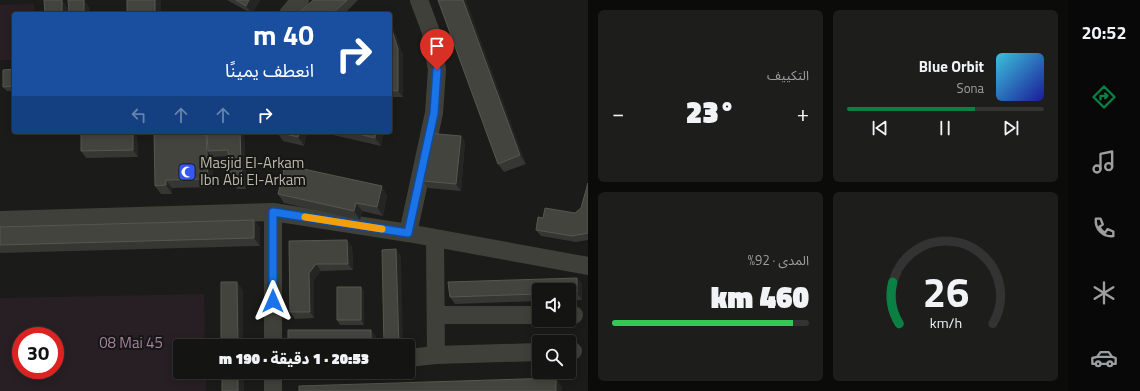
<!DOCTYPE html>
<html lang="ar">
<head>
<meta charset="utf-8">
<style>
  :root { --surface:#141413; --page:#1d1d1c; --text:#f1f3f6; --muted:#9d9ea0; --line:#333; --accent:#0b8043 }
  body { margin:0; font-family:"Titillium Web","Noto Sans Arabic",sans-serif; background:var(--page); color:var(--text); direction:rtl; height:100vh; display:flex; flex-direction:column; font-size:15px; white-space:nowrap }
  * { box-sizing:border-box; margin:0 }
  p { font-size:13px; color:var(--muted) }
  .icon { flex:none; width:22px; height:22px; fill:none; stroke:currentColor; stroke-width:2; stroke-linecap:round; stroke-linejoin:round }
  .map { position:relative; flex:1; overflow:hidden; direction:ltr }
  .details { display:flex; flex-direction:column; gap:10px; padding:10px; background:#0b0b0a; width:480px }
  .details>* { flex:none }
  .top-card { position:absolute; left:12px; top:12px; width:380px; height:122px; border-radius:4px; box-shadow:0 2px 10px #0003,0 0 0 1px var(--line); direction:rtl; background:#1a4fa0; color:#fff; overflow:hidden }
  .fabs { position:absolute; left:532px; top:283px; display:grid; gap:8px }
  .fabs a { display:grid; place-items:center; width:44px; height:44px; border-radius:4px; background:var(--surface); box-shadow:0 2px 10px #0003,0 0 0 1px var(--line); font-size:20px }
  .speed { position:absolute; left:12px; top:327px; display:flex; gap:8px; font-size:20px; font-weight:700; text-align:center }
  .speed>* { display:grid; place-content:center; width:52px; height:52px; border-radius:50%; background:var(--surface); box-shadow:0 2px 10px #0003,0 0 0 1px var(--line); line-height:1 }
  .speed .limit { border:6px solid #d22; background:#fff; color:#111 }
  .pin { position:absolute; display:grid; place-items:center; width:34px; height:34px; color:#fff; margin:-41px -17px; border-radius:50% 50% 50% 0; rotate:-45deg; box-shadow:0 0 4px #0007 }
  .pin .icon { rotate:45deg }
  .me { position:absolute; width:44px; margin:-22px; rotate:0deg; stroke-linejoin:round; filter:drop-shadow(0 0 3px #0008) }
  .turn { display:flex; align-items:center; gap:14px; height:84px; padding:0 12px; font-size:18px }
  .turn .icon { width:52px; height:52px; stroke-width:2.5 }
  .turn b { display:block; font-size:28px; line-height:34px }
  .lanes { display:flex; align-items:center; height:38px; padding:0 12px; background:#0003; justify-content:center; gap:20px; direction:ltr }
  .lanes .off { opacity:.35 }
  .big { font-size:30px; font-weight:800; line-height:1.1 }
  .details .tile { flex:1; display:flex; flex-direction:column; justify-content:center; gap:6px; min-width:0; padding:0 14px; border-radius:6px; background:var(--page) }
  .details .dial { align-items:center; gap:0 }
  .dial svg { height:104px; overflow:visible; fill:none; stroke:var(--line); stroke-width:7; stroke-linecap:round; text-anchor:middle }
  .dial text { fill:var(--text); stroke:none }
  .song { display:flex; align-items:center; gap:12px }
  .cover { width:48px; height:48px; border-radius:6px; background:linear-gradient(135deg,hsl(190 70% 55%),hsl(240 70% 35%)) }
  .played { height:4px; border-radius:2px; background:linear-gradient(90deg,var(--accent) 65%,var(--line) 65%) }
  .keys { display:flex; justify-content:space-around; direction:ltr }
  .heat { display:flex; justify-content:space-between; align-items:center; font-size:22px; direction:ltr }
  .charge { height:6px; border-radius:3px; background:linear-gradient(90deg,#34c759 92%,var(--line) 0) }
  .details .tiles { flex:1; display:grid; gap:10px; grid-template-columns:repeat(2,1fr) }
  .trip { position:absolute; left:173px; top:339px; width:242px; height:40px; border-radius:4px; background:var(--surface); box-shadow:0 2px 10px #0003,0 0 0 1px var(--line); font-weight:800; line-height:40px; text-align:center; direction:rtl }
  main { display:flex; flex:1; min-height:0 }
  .tabs { display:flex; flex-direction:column; width:72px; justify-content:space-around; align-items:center; background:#080808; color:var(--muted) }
  .tabs .icon { width:28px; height:28px }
  .tabs .active { color:var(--accent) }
  .tabs b { font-size:18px; color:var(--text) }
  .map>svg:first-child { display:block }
  .green { fill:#271f24; fill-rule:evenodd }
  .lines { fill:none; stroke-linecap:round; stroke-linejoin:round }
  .minor { stroke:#40403a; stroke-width:18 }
  .wall { fill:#363632 }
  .shaded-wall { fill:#252523 }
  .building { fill:#44443f; stroke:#575650 }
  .route-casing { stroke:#114b97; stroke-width:10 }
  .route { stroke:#1a73e8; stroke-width:7 }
  .slow { stroke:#f59e0b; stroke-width:7 }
  .labels { text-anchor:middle; stroke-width:4; stroke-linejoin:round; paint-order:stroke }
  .poi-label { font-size:15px; fill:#bbb9ab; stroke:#161614; text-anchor:start }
  .park-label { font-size:15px; fill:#a6829e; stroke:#161614 }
</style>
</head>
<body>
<main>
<nav class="tabs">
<b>20:52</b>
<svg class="icon active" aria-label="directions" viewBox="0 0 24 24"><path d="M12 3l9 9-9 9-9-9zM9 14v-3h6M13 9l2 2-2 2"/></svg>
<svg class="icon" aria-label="music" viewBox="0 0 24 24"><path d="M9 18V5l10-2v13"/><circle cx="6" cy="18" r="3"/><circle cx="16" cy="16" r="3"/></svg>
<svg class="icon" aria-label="phone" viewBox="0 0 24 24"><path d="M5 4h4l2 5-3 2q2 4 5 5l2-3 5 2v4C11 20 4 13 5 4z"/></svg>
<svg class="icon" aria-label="climate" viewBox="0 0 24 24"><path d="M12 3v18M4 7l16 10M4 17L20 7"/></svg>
<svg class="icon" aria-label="car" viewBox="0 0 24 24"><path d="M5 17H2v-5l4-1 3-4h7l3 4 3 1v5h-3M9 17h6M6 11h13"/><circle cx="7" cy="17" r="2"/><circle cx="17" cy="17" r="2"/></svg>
</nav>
<section class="details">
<div class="tiles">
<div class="tile">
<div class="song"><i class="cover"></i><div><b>Blue Orbit</b><p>Sona</p></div></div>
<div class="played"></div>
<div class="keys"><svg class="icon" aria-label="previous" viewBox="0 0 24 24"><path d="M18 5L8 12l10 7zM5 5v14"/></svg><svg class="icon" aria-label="pause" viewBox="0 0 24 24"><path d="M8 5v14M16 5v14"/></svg><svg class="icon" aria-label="next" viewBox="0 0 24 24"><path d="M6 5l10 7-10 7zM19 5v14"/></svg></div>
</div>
<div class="tile"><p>التكييف</p>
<div class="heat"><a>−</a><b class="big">23°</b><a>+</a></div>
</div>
<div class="tile dial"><svg viewBox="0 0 100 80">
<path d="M14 69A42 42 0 1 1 86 69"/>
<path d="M14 69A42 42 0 0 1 9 37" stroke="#0b8043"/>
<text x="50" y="56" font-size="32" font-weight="700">26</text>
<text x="50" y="72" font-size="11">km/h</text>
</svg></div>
<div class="tile"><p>المدى · 92%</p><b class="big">460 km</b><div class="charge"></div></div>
</div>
</section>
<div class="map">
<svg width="588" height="391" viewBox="0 0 588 391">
  <rect width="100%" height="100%" fill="#1b1b19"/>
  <path class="green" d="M34,4v10h-20v46h-14v-55z
    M204,294l1,52h-25v26h26v19h-206v-93zM21,336h34v34h-34z"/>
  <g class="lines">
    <path class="minor" d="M288,14l12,-14
      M0,220l273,-8 135,21 180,33
      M408,233l26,-120 3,-43 -6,-38 -12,-32
      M435,238l1,117
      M436,315h103
      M569,315h5
      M273,346v-134
      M569,351h4
      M408,358l28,-3 103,-3
      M273,391v-19"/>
  </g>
  <path class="wall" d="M227,0h33l-8,14z
    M313,0h45l-14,14h-46z
    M438,0l88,164 -22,8 -6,-8z
    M390,18l13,38v41h-13z
    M14,69v22h-7l-4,-4z
    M81,132h54l2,3 1,22 -52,1 -5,-7z
    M154,132h90l2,57h-9l-4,-7 -1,-6 -3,-4v-16l-17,1 1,30 -41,1v6h-11l-6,-8z
    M277,132h30l-3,14 -21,-5z
    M320,132h64l-3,14z
    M461,136l4,6 -4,49 -33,-3 -5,-7z
    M588,183v57l-12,2 -35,-6 -5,-6 7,-12 32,-5 6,-5z
    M278,194l109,1 -4,21 -21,-5 -2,9 -76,-17z
    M254,220l6,8v18l-260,7v-26z
    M347,240l5,7 1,23 -32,1 -7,9v38l-19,1 -5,-7 -1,-71z
    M577,278l5,6v16h-13v-10h-30v11l-84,3 -5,-7z
    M361,287l3,5v33h-24l-3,-5z"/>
  <path class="shaded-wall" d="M62,0l6,8v6l-6,-2z
    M84,0l6,8v6h-6z
    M155,0h6v14h-6z
    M249,0h11l-8,14 -6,-8z
    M463,0h3l60,164 -6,-9z
    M390,18l13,38v41l-5,-6 -8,-67z
    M133,132h2l2,3 1,22 -5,-7z
    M206,132h4l-2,19 4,6 1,30 -5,-8z
    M240,132h4l2,57 -4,-7z
    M300,132h7l-3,14 -6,-9z
    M376,132h8l-3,14 -6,-8z
    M461,136l4,6 -4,49 -5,-7z
    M166,180l6,8v6l-6,-9z
    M382,186l5,9 -4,21 -6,-9z
    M356,203l6,8 -2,9 -6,-9z
    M254,220l6,8v18l-6,-8z
    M347,240l5,7 1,23 -5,-6z
    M396,249l5,7 2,90h-4z
    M316,264l5,7 -7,9v38l-4,-6 -1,-39z
    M577,278l5,6v16l-5,-7z
    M237,282l6,8v56h-5z
    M361,287l3,5v33l-3,-5z
    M371,330l5,6v10h-5z
    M238,372h6v19h-6z
    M556,378l6,9v4h-6z"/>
  <path class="building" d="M44,0h18v12h7l-1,-12h16v14h-39z
    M127,0h28v14h-28z
    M236,0h13l-3,6z
    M313,0h34l-15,14h-34z
    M438,0h25l57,155 -22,9z
    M386,12l1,2h-7z
    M390,24l8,25v42l-8,-1z
    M14,69v17l-11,1v-17z
    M81,132h52v18l-52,1z
    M154,132h52l2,47 -42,1v5l-11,1z
    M207,132h33l2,50h-9l-1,-10h-3l-1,-22 -20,1z
    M277,132h23l-2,5z
    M351,132h25l-1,6z
    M427,133l34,3 -5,48 -33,-3z
    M285,165l97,21 -5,21 -21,-4 -2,8 -76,-17z
    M588,183v50l-16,3 -36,-6 2,-13 5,1 2,-10 30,5 6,-5z
    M254,220v18l-254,7v-18z
    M347,240l1,24h-32l-7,9 1,39h-20l-1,-71z
    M396,249l3,97h-15l-2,-96z
    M577,278v15h-8v-3h-30v4l-89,3 -2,-15z
    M221,282h16l1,64h-17z
    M337,287h24v33h-24z
    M288,330h83v16h-93v-4h10z
    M222,372h16v19h-16z
    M556,378v13h-257v-5z"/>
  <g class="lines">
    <g class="route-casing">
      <path id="route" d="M273,301v-89l135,21 26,-120 3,-43"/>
    </g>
    <use href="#route" class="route"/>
    <path class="slow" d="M305,217l77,12"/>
  </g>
  <defs>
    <g id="mosque-square" transform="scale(0.9)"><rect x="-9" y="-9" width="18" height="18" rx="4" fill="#3658f6" stroke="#161614"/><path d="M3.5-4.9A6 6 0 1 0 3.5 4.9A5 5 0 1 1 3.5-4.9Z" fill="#fff"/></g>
  </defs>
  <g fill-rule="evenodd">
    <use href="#mosque-square" x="187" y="172"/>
  </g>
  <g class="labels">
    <g class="poi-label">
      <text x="200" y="168">Masjid El-Arkam<tspan x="200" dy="17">Ibn Abi El-Arkam</tspan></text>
    </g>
    <g class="park-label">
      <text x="131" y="348">08 Mai 45</text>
    </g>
  </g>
</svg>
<div class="fabs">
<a><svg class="icon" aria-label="sound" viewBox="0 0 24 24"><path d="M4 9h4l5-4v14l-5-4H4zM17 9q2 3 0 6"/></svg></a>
<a><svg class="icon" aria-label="search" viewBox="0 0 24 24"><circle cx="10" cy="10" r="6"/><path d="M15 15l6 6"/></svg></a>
</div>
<div class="speed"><div class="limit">30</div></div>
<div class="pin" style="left:437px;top:70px;background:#d93025"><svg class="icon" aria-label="arrive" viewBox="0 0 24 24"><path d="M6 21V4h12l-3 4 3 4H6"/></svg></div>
<svg class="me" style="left:273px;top:301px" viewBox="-20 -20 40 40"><path d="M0-17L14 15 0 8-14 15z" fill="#1a73e8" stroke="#fff" stroke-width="4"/></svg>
<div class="trip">20:53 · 1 دقيقة · 190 m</div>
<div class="top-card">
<div class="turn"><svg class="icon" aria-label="right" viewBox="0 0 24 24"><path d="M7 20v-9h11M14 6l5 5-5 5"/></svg><div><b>40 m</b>انعطف يمينًا</div></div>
<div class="lanes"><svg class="icon off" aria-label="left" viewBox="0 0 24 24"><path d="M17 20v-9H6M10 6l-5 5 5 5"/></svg><svg class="icon off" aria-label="ahead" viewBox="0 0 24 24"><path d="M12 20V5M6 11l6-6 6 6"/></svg><svg class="icon off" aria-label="ahead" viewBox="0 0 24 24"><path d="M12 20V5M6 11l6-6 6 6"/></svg><svg class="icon" aria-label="right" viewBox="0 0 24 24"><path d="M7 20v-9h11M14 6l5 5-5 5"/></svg></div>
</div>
</div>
</main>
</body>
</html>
